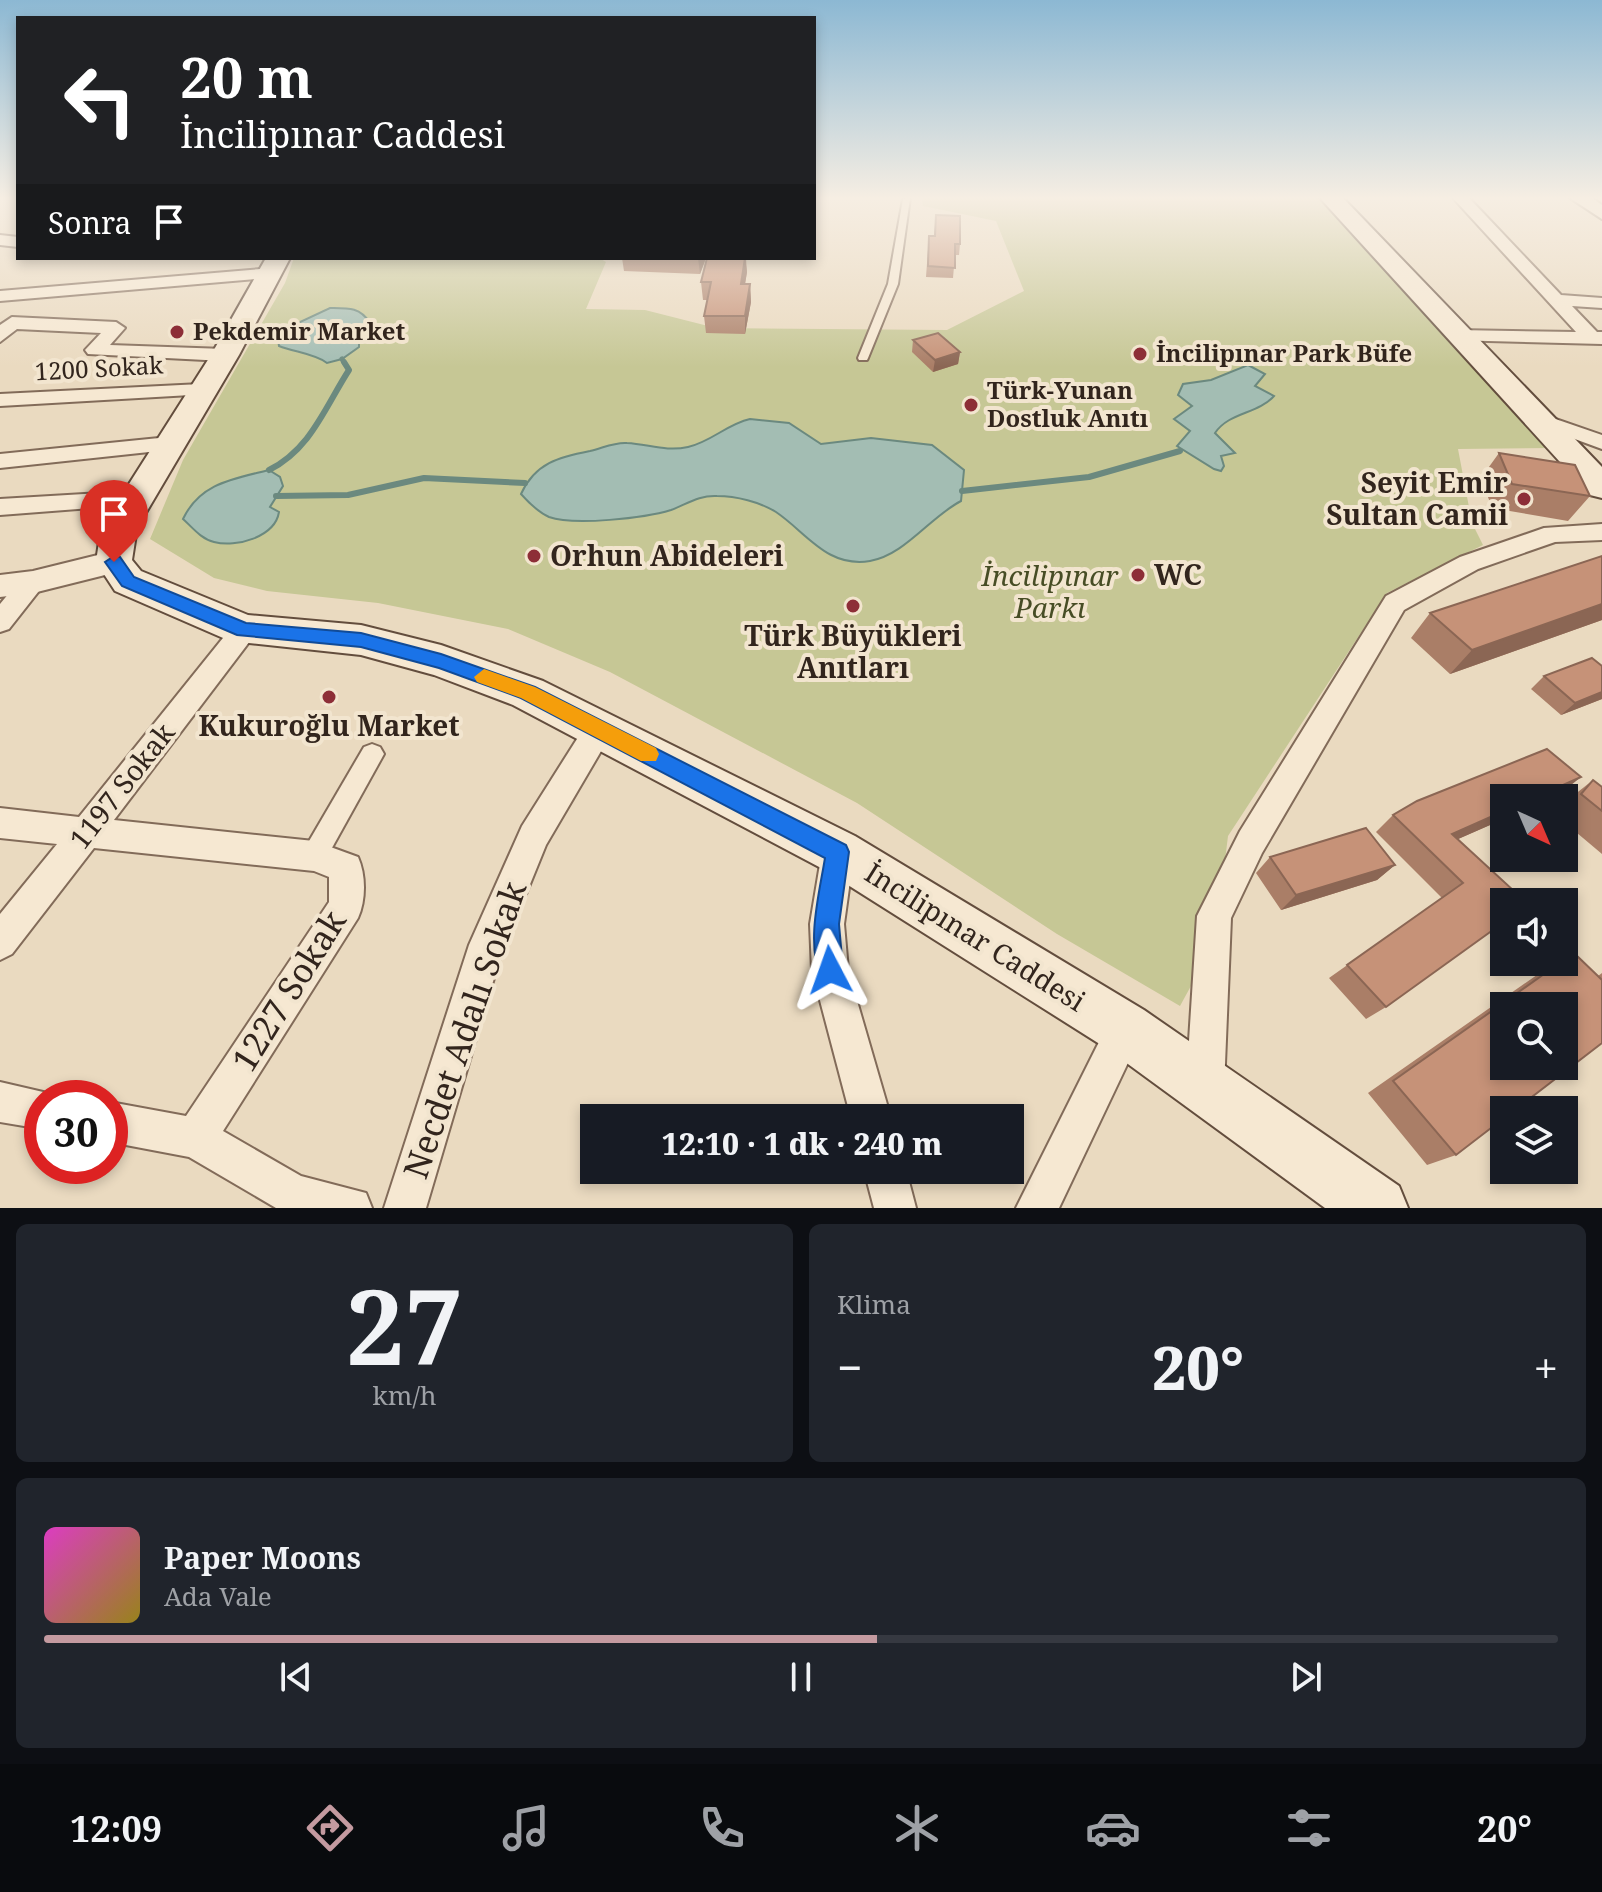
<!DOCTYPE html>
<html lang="tr">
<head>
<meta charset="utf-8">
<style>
  :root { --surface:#171b24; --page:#20242c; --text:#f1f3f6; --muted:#9ea1a6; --line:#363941; --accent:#c49aa0 }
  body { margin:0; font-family:"Noto Serif",serif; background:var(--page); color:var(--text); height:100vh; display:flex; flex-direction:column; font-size:30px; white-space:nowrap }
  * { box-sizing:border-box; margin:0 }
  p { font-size:26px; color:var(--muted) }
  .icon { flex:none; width:44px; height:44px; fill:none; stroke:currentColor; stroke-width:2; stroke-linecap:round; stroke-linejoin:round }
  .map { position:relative; height:1208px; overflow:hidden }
  .panel { display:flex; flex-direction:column; gap:16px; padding:16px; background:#0d0f14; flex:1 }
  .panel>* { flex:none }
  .hud { position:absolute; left:16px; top:16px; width:800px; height:244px; border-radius:0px; box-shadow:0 4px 12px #0003; background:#202124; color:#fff; overflow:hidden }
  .needle { width:52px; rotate:136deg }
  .fabs { position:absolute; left:1490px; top:784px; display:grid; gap:16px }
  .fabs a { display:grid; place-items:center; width:88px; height:88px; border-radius:0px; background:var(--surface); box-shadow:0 4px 12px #0003; font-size:40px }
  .speed { position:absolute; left:24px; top:1080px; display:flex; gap:16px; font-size:40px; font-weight:700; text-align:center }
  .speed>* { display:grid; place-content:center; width:104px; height:104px; border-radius:50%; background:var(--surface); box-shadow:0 4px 12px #0003; line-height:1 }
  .speed .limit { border:12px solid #d22; background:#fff; color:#111 }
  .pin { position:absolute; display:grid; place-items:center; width:68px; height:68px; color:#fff; margin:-82px -34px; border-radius:50% 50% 50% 0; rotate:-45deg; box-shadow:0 0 8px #0007 }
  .pin .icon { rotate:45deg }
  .me { position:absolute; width:88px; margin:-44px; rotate:356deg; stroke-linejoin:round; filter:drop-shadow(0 0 6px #0008) }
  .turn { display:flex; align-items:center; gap:28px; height:168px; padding:0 32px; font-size:36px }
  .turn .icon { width:104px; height:104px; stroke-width:2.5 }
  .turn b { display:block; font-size:56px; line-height:68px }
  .then { display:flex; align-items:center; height:76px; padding:0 32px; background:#0003; gap:16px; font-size:30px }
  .big { font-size:60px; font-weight:800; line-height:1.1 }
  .panel .widget { flex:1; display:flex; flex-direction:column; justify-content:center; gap:12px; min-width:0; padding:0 28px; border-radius:12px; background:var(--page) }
  .panel .dial { align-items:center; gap:0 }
  .dial b { font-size:104px; line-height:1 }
  .song { display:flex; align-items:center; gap:24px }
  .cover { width:96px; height:96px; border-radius:12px; background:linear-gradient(135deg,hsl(310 70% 55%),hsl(50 70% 35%)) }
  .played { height:8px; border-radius:4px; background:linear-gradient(90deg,var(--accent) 55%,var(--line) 55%) }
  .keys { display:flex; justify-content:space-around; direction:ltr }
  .heat { display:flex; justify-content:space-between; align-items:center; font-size:44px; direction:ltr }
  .panel .tiles { flex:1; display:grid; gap:16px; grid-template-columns:1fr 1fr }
  .widget:last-child { grid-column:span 2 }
  .trip { position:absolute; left:580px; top:1104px; width:444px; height:80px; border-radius:0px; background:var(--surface); box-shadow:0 4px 12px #0003; font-weight:800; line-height:80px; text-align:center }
  .tab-bar { display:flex; height:128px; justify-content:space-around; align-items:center; background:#090b0e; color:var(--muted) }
  .tab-bar .icon { width:56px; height:56px }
  .tab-bar .current { color:var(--accent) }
  .tab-bar b { font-size:36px; color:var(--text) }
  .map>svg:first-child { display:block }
  .green { fill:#c6c795 }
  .water { fill:#a3bdb3; stroke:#6b897f; stroke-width:2 }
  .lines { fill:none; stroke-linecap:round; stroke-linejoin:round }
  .stream-far1 { stroke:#6b897f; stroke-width:5 }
  .stream { stroke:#6b897f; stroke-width:6 }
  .service-casing { stroke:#826b59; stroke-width:4 }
  .pedestrian-casing { stroke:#826b59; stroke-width:4 }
  .minor-casing { stroke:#826b59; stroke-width:4 }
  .tertiary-casing { stroke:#826b59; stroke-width:4 }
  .secondary-casing { stroke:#634d3d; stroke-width:4 }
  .service { fill:#f6e8d2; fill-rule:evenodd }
  .pedestrian { fill:#f6e8d2; fill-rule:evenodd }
  .minor { fill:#f6e8d2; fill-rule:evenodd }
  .tertiary { fill:#f6e8d2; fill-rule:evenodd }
  .secondary { fill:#f6e8d2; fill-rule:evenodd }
  .wall { fill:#aa7e67 }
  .shaded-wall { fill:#8b6654 }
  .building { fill:#c69278; stroke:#8b6654; stroke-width:2; fill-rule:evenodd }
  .route { fill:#1a73e8; stroke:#114b97; stroke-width:2 }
  .slow { fill:#f59e0b }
  .poi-dot { fill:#8d2e37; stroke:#f2e5cf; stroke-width:3 }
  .labels { text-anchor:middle; stroke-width:8; stroke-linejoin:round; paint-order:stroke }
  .far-poi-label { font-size:24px; font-weight:bold; fill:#32251d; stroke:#f2e5cf; text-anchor:start }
  .far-street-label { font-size:24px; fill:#32251d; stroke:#f2e5cf }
  .poi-label { font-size:28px; font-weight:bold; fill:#32251d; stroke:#f2e5cf; text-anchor:start }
  .park-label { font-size:28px; font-style:italic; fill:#474d25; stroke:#f2e5cf }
  .street-label { font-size:28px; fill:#32251d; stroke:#f2e5cf }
  .near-street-label { font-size:34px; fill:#32251d; stroke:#f2e5cf }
</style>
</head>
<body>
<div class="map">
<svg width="1602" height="1208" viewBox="0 0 1602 1208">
  <rect width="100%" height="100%" fill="#eadac0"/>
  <path class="green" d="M922,198h414l217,250 -95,1 14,74 11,22 -96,48 -159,243 -13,106 -35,64 -123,-72 -200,-131 -247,-131 -102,-43 -130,-26 -111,-12 -53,-13 -64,-39 33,-79 102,-177 9,-25h305l7,4 -20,47 59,1 71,18 231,2 77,-39 -28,-70 -73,-15z"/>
  <path class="water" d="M330,308c18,0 30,-1 40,15l-11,12v12l-17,12 -15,4c-11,-9 -33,-11 -48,-17l-1,-7 7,-10z
    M1248,365l17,9 -10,12 19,10c-16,18 -45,16 -59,37l20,20 -14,3 3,10 -3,5 -7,-2 -37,-23 13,-15 -16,-12 18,-13 -14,-11 5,-11 28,-4z
    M750,419l39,4 32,21 50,-6 61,7 32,25 -3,31c-31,16 -56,54 -91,60 -43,7 -63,-28 -94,-49 -16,-10 -40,-16 -59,-16 -18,-1 -30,8 -46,14 -26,8 -97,16 -122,7 -11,-5 -20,-14 -28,-23 14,-31 38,-37 69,-43 13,-3 24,-9 37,-8 21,1 39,9 61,4 23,-5 39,-23 62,-28z
    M269,470l11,7 3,9 -13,21 9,5c-4,25 -43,36 -65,30 -13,-3 -22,-15 -31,-23 17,-36 50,-40 86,-49z"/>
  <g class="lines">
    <path class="stream-far1" d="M342,359l3,5"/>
    <path class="stream" d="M269,470c42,-21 56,-63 80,-100l-5,-8
      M962,491l127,-14 91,-26
      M276,496l72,-1 76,-17 101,5"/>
    <g class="service-casing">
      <path id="service" d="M910,198l-12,86 -30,74 -1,2h-8l-1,-2 30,-74 15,-85z"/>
    </g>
    <g class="pedestrian-casing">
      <path id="pedestrian" d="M372,744l8,3 4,7 -61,110 -9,4 -9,-4 -4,-8 4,-8 59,-101z"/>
    </g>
    <g class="minor-casing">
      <path id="minor" d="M1453,198h16l92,97 41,3v10l-30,-2 25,26h5v12l-152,-4v-8l7,-2 119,2z
        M0,235l18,2v10l-18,-2z
        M273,268l6,1v8l-279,24v-10z
        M12,317l104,5 9,6 -15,17 115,4 10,6 -10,6 -137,-7 -3,-4 16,-17 -84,-4 -17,13v-17z
        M201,384l7,2 3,4 -3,4 -208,12v-12z
        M1541,414l61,21v14l-68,-25 -4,-4 4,-4z
        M169,437l11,7 -3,5 -177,19v-14z
        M135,491l8,3 4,5 -4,5 -143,11v-16z
        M1602,524v16l-47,2 -77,27 -74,41 -142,243 -31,65 -7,170 -5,14 -14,5 -14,-5 -5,-14 11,-172 43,-85 146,-235 74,-39 84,-29z
        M33,573l9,2 4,7 -37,47 -9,3v-28l24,-29z
        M244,620l9,3 4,7 -4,7 -139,183 200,21 44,16c8,18 8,43 0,61l-135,213 78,45 65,17 6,15h-96l-87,-51 -79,-15v-40l76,14 143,-214v-25l-15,-6 -220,-23 -82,106 -12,6v-46l57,-70 -57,-6v-30l79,9 156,-194z
        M599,717l10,3 5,9 -68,116 -46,113 -74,250h-42l85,-263 53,-119 67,-106z
        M838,837l12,4 4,11 -10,72 4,46 43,148h-40l-39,-148 -2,-46 12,-72 4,-11z
        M1125,1010l13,6 6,13 -85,179h-43l96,-192z
        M0,1082l56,13 1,3h-15v31l-42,-7z
        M864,1170h42l10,38h-42z"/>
    </g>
    <g class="tertiary-casing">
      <path id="tertiary" d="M1570,198h22l10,7v14z
        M114,551l11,3 4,8 -4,8 -92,23 -33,4v-22l33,-4z"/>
    </g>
    <g class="secondary-casing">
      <path id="secondary" d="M1320,198h23l259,269v31l-12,-3z
        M266,258h24l-51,97 -102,173 -5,32 9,11 107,44 113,10 80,20 102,36 312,155 289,174 255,176 9,22h-83l-219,-160 -285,-180 -308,-163 -79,-30 -73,-20 -131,-14 -115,-50 -19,-29 5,-34 110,-173z"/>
    </g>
    <use href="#service" class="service"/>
    <use href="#pedestrian" class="pedestrian"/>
    <use href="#minor" class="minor"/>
    <use href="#tertiary" class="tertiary"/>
    <use href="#secondary" class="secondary"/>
  </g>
  <path class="wall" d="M936,215l24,29 -1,11h-4l-2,23 -27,-1 3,-41h5z
    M622,258h84l-6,16 -76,-3z
    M707,258h39l1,14 -2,12h5l1,18 -6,32 -39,-1 -2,-17 4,-16h-5l-2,-18z
    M913,340l47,12 -2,12 -25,8 -21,-20z
    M1499,453l91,43 -22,25 -76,-13 -11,-30z
    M1602,556v64l-152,54 -39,-36 19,-25z
    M1602,666v33l-41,16 -30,-26 13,-13z
    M1593,780l9,7v67l-38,-32v-19z
    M1560,794l-102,45 68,63 -140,105 -20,12 -37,-41 113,-80 -66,-66 17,-17z
    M1270,857l125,8 -18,15 -96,30 -25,-37z
    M1574,953l24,23 4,-3v70l-146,112 -29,10 -59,-72 176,-123 14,-8h6v-3z"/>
  <path class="shaded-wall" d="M698,258h8l-6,16z
    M745,258l2,14 -5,30 -1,-18z
    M750,284l1,18 -6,32v-18z
    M960,352l-2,12 -25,8 2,-12z
    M1602,604v16l-152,54 22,-24z
    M1602,692v7l-41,16 14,-12z
    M1581,777l-21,17 -8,4h-18z
    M1504,811v8l-71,31 19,-16z
    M1395,865l-18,15 -96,30 15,-15z"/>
  <path class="building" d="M936,215l24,1v28h-5v24l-27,-2 1,-30h6z
    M707,258h38l-4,26h9l-5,32h-41l7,-34h-10z
    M938,333l22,19 -25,8 -22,-20z
    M1499,453l76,12 15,31 -78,-12z
    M1602,556v48l-130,46 -42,-37z
    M1592,658l10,8v26l-27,11 -31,-27z
    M1547,749l34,28 -47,21h-30v13l-52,23 74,68h-22v20l-118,85 -39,-42 116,-82 -70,-68 24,-14z
    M1593,780l9,7v24l-21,-17z
    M1366,828l29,37 -99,30 -26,-38z
    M1574,953l28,27v63l-87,67h-11v8l-48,37 -63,-74 168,-119h3v-2zM1504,1006h60v60h-60z"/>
  <linearGradient id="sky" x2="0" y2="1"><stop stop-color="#8cb8d3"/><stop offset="0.54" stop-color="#f6eee3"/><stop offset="1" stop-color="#f6eee3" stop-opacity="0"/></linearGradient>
  <rect width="1602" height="367" fill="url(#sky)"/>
  <path class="route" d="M114,556l6,1 14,20 112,46 115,10 80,21 94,33 311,158 3,7 -10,72 4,46 -4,9 -9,4 -9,-4c-15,-37 -2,-84 4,-121l-304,-160 -82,-30 -78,-21 -124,-12 -115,-49 -17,-24z"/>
  <path class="slow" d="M484,669l51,18 121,61 3,6 -3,7h-15l-120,-63 -44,-16 -3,-5z"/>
  <g class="poi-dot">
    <circle cx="177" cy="332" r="8"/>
    <circle cx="1140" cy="354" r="8"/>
    <circle cx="971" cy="405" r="8"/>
    <circle cx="1524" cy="499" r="8"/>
    <circle cx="534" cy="556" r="8"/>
    <circle cx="1138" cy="575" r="8"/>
    <circle cx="853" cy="606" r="8"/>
    <circle cx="329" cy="697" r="8"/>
  </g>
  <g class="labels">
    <g class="far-poi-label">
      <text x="193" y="340">Pekdemir Market</text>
      <text x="1156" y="362">İncilipınar Park Büfe</text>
      <text x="987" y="399">Türk-Yunan<tspan x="987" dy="28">Dostluk Anıtı</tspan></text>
    </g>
    <g class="far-street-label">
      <text transform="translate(99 369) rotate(-3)" y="8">1200 Sokak</text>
    </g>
    <g class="poi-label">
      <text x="1508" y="493" text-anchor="end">Seyit Emir<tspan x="1508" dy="32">Sultan Camii</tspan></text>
      <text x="550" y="566">Orhun Abideleri</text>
      <text x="1154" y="585">WC</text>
      <text x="853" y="646" text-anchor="middle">Türk Büyükleri<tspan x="853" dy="32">Anıtları</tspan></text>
      <text x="329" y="736" text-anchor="middle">Kukuroğlu Market</text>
    </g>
    <g class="park-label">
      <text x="1050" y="586">İncilipınar<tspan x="1050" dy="32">Parkı</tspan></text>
    </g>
    <g class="street-label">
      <text transform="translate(122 786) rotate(-52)" y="10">1197 Sokak</text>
      <text transform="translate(975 937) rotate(32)" y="10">İncilipınar Caddesi</text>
    </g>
    <g class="near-street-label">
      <text transform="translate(289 991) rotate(-58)" y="12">1227 Sokak</text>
      <text transform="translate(465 1030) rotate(-71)" y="12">Necdet Adalı Sokak</text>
    </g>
  </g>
</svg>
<div class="fabs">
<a><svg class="needle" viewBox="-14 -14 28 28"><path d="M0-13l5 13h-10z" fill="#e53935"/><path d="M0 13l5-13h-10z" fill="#9ea1a6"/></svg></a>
<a><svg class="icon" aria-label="sound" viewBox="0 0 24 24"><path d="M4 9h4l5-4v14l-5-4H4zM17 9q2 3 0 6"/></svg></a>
<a><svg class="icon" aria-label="search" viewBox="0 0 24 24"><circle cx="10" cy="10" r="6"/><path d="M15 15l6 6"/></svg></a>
<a><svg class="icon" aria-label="layers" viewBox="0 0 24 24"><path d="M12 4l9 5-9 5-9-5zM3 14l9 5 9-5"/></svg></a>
</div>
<div class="speed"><div class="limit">30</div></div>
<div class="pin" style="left:114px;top:562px;background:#d93025"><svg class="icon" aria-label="arrive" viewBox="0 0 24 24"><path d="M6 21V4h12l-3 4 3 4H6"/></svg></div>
<svg class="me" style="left:830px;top:970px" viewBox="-20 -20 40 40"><path d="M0-17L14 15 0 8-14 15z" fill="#1a73e8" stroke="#fff" stroke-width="4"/></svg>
<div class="trip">12:10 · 1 dk · 240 m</div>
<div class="hud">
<div class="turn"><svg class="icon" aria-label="left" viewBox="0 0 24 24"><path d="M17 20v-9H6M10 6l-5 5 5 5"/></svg><div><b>20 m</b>İncilipınar Caddesi</div></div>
<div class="then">Sonra<svg class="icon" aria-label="arrive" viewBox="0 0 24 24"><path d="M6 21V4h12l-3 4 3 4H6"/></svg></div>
</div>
</div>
<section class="panel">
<div class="tiles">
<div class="widget dial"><b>27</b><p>km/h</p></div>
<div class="widget"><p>Klima</p>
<div class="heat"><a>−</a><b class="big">20°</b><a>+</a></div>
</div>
<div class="widget">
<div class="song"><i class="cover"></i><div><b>Paper Moons</b><p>Ada Vale</p></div></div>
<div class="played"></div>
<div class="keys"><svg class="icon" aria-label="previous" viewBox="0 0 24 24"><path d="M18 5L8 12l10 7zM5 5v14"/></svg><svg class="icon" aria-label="pause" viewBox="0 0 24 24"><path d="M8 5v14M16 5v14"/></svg><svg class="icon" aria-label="next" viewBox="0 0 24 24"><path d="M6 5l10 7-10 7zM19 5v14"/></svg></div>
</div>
</div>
</section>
<nav class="tab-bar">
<b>12:09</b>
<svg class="icon current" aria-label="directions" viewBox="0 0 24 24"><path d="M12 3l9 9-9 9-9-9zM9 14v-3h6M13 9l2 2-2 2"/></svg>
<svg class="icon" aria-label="music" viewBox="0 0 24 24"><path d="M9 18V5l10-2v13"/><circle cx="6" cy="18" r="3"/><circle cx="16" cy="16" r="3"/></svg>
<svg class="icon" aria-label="phone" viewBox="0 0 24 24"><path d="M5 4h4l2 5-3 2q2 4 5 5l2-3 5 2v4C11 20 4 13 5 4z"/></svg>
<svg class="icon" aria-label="climate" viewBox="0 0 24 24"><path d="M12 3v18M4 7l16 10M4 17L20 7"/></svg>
<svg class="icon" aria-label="car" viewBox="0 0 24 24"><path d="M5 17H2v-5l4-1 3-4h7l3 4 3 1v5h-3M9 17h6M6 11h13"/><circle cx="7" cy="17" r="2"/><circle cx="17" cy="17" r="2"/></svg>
<svg class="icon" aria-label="filters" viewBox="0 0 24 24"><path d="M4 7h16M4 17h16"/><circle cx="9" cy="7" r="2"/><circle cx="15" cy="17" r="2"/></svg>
<b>20°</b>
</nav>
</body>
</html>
